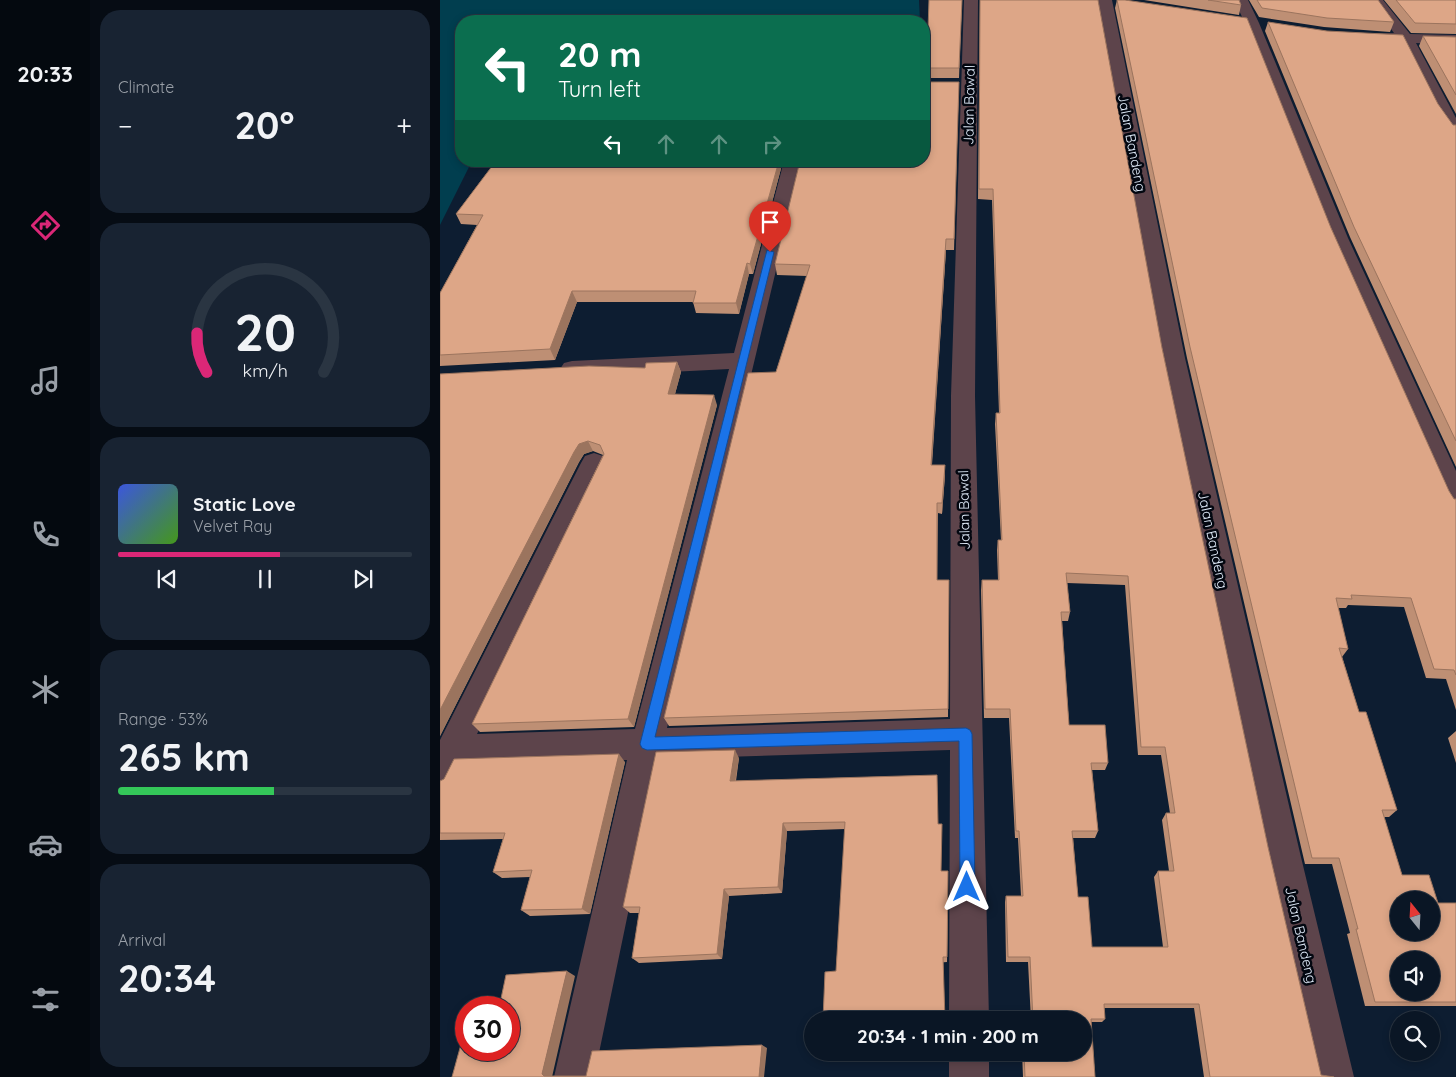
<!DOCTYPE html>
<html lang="en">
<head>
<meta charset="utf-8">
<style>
  :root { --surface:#0a1625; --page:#182332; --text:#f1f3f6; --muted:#999fa7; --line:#2a3542; --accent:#db2777 }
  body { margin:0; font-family:Quicksand,sans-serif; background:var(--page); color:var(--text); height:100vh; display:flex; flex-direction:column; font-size:19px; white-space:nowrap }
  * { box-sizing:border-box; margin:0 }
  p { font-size:16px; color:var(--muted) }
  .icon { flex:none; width:28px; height:28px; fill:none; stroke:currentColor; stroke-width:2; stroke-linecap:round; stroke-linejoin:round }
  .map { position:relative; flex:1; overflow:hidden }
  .drawer { display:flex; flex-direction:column; gap:10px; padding:10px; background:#060c14; width:350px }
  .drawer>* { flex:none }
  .hud { position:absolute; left:15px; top:15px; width:475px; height:152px; border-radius:20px; box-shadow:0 2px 8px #0003,0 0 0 1px var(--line); background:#0b6e4f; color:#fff; overflow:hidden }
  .needle { width:32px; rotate:342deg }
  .fabs { position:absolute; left:950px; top:891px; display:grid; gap:10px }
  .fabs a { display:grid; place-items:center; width:50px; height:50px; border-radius:50%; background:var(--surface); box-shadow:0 2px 8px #0003,0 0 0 1px var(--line); font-size:25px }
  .speed { position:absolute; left:15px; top:996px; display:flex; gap:10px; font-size:25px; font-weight:700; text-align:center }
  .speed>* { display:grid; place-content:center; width:65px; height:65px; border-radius:50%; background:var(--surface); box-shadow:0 2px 8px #0003,0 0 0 1px var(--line); line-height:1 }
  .speed .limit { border:8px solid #d22; background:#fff; color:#111 }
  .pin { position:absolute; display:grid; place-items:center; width:42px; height:42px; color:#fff; margin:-51px -21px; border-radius:50% 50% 50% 0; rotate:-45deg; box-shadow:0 0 5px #0007 }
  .pin .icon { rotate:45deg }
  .me { position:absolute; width:55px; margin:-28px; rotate:0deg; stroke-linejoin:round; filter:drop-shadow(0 0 4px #0008) }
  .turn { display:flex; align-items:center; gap:18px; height:105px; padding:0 20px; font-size:22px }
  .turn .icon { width:65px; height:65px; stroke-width:2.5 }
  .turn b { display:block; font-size:35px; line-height:42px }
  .lanes { display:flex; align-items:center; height:48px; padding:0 20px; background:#0003; justify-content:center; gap:25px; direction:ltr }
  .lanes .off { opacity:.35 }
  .big { font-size:38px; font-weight:700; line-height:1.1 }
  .drawer .card { flex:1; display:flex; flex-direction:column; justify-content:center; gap:8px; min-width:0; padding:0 18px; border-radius:20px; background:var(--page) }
  .drawer .dial { align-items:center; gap:0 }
  .dial svg { height:130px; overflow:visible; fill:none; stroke:var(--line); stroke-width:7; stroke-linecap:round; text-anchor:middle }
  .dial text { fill:var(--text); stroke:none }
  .song { display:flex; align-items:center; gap:15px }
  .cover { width:60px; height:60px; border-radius:8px; background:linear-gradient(135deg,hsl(230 70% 55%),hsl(100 70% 35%)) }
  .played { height:5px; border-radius:2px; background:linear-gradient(90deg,var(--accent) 55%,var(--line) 55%) }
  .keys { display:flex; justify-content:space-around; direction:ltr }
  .heat { display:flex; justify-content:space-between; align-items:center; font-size:28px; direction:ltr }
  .charge { height:8px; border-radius:4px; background:linear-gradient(90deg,#34c759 53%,var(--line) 0) }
  .trip { position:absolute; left:364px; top:1011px; width:288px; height:50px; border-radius:25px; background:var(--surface); box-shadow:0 2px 8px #0003,0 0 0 1px var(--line); font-weight:700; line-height:50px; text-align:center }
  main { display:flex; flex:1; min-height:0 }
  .tabs { display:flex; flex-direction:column; width:90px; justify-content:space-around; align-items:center; background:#04090f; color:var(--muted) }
  .tabs .icon { width:35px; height:35px }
  .tabs .selected { color:var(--accent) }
  .tabs b { font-size:22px; color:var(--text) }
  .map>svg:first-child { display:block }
  .water { fill:#013e4f }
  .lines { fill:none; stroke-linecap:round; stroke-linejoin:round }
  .minor { fill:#5d444b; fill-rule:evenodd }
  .wall { fill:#be8f74; fill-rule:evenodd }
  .shaded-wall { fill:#9b745e }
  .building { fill:#dda687; stroke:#9b745e; fill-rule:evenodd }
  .route { fill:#1a73e8; stroke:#114b97 }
  .labels { text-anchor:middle; stroke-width:5; stroke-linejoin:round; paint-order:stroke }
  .street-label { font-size:14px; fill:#e0ebf9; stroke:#030710 }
</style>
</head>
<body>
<main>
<nav class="tabs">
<b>20:33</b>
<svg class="icon selected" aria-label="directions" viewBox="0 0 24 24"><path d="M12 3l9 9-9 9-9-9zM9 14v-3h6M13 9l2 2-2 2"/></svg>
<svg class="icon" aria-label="music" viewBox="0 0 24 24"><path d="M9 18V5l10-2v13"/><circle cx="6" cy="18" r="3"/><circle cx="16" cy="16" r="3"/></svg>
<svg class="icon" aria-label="phone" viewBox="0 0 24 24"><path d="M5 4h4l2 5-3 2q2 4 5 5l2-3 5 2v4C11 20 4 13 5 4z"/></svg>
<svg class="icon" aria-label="climate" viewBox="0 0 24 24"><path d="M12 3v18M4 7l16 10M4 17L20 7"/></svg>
<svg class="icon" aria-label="car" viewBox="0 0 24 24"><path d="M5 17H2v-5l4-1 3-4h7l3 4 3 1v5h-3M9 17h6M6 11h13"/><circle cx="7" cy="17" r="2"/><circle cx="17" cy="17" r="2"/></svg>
<svg class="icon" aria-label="filters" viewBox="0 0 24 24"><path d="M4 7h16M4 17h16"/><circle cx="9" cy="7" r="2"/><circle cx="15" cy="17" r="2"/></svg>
</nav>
<section class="drawer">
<div class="card"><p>Climate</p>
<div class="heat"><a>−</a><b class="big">20°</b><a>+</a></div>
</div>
<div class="card dial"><svg viewBox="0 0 100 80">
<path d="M14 69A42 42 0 1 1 86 69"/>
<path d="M14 69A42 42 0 0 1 8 45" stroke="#db2777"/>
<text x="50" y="56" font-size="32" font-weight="700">20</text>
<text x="50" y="72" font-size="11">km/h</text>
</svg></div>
<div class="card">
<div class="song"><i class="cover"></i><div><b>Static Love</b><p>Velvet Ray</p></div></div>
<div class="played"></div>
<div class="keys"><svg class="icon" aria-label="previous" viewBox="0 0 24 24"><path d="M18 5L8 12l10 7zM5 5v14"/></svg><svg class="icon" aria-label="pause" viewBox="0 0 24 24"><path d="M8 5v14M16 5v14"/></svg><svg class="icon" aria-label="next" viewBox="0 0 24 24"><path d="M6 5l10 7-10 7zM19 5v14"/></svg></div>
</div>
<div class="card"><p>Range · 53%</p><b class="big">265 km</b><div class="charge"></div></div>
<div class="card"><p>Arrival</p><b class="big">20:34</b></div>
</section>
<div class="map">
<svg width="1016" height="1077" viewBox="0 0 1016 1077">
  <rect width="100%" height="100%" fill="#0d1d31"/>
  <path class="water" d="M0,0h479l1,21h-459v140h11l-32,64z"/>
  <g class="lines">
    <path class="minor" d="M524,0h14l-3,396 14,624h-40l1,-270 -290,9 -66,318h-40l73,-317 -165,5 -10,21 -12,5v-51l141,-277 4,-7 9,-3 9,3 4,7 -130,271 158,-5 94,-360 -157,8 -8,-2 -4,-6 4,-6 8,-2 162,-8 50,-192h18l-135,567 283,-9 1,-323z
      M658,0h14l73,358 115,495 54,224h-40l-50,-224 -103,-495z
      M794,0h14l11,23 89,215 108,233v39l-9,-3 -4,-7 -115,-262 -83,-215z
      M929,0h14l27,34 46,1v10l-40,-2 40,75v17l-6,-1 -15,-21 -35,-70 -37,-3 -3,-3 3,-3 31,-1z
      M509,1052h40v25h-40z"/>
  </g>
  <path class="wall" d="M522,0l-3,78h-35v-18h3z
    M540,0l182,348 106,499 53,228 13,2h-130l-10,-69h-90l1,11 -3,3h-11l4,55h-72l-1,-25h60v-32h-51l-3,-58h-22l-1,-60 1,-6h15l-3,-58h-3l-6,-120h-25l-3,-128 1,-10h16l-1,-30 1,-10h3l-6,-116 1,-11h3l-7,-213 -14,-1zM627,583l58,2 13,170h23l9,58h-4l-4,7 7,51h-11l-4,6 9,70h-71l-14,-50 -5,-59h22l3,-7 -6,-61h13l3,-7 -39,-38 -7,-104h6l2,-9z
    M677,0h8l206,228 118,263 5,8h2v211l-10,-31 -20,-1 -22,-71 -56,-2 -2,3h-8l10,41 -6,8 17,55 38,98 -8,7h-5l18,58 36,28h18v103h-91l-18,-72 3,-1 -18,-69h-27l-118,-506 -72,-350z
    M704,0h95l2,5 -2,10z
    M809,0h129l16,22 -4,10 -66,-5 -65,-10z
    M944,0h72v34l-45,-1z
    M828,22l170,82 15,21h3v342l-106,-230 -85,-206z
    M983,36l33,1v77l-37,-68z
    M519,82l-5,168h-8l-14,215 13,10 -3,39 -4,-1 -1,67h12l-1,137 -279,9 -5,-8 143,-442 -30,-1 -2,-11z
    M56,161h287l-30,113h-4l-10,40 -43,-1 -3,-11h-116l-22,58 -115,6v-73l37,-68 -16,-1 -5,-10z
    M237,362l4,10 -6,22 42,11 -83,322 -154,5 -8,-8 131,-269 -10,-4 -9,3 -5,8 -139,274v-362l205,-6z
    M1016,731v32l-8,-25z
    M299,758l-3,23 202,43 3,47h7l-1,91 -111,9 9,-142 -58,2 -5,62 -53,3 -7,63 -83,4 -7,-5 7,-45h-9l-7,-6z
    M185,762l-35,152 -60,2 -9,-6 9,-33 -28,1 -9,-6 10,-33 -63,1v-59z"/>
  <path class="shaded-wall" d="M339,161h4l-30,113 -3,-10z
    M506,239v11l-15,225v-10z
    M307,263l2,11 -10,40 -3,-11z
    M132,291l5,11 -22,58 -5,-11z
    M237,362l4,10 -9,33 -4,-11z
    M274,395l3,10 -83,322 -6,-8z
    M148,441l5,10 -9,3 -5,8 -139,274v-26l134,-258 5,-8z
    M505,465v10l-3,39v-11z
    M295,750l4,8 -5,31 -4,-8z
    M179,754l6,8 -35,152 -8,-5z
    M343,823l4,8 -5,62 -4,-6z
    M284,889l5,7 -7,63 -5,-5z
    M127,971l8,5 -23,101 -8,-1 -2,-2z
    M322,1045l5,3 -3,29h-5z"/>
  <path class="building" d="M489,0h33l-3,68h-35v-8h3z
    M540,0h118l64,348 106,499 53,228 13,2h-124l-11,-73h-95l1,15h-14l4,58h-70l-1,-25h58v-32h-49l-3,-63h-22l-2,-61h17l-4,-65h-3l-6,-122h-25l-3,-129h17l-1,-40h4l-6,-127h4l-7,-224h-14zM626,573l62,3 13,171h24l10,66h-9l8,58h-16l10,76h-76l-4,-50h-10l-6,-66h26l-7,-68h17l-3,-38h-36l-8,-113h9z
    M677,0h8l122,18 84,210 118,263 5,8h2v176l-2,-5 -20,-1 -23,-71 -60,-3 1,4 -16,-1 12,51 -9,-1 20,64h7l31,98h-15l20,65h27l9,28h18v99h-81l-19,-73h2l-19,-71h-27l-122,-511zM959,900h32v32h-32zM959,960h32v32h-32z
    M768,0h31l2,5z
    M817,0h121l16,22 -67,-4 -65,-10z
    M956,0h60v24l-41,-1z
    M828,22l59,9 76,4 35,69 15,21h3v316l-102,-214z
    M983,36l33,1v58z
    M484,82h35l-5,157h-8l-15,226h14l-3,38h-5v77h12l-1,129 -284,9 84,-345 28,-1 34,-107 -35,-1 25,-103h124z
    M56,161h283l-29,103 -3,-1 -11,40h-43l3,-12h-124l-22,58 -110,6v-62l43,-78 -27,-1z
    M237,362l-9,32 46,1 -86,324 -156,5 132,-270 -4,-9 -12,-4 -9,3 -5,8 -134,258v-336l149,-8 56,2 1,-5z
    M295,750l-5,31 207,-6 1,49h4l-1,47h7l-1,86h-4l2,63h-122l2,-48 11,-1 9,-149 -62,1 -5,64 -54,2 -7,65 -85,4 8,-51h-17l33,-155z
    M179,754l-37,155 -61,1 11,-40 -39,2 12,-39h-65v-52l4,-2 10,-20z
    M127,971l-25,103 2,2h42l6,-25 170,-6 -3,32h-307l11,-40h3v13h43v-42h-10l7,-33z"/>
  <path class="route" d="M327,250l7,2 -119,485 311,-9 4,2 2,4 3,153 -2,5 -6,2 -5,-2 -2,-5 -1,-146 -312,9 -5,-2 -2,-4z"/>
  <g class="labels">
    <g class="street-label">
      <text transform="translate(529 105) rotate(-89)" y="5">Jalan Bawal</text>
      <text transform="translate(692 143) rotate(79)" y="5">Jalan Bandeng</text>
      <text transform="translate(524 510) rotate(-91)" y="5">Jalan Bawal</text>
      <text transform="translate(773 540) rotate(78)" y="5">Jalan Bandeng</text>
      <text transform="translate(861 935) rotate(77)" y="5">Jalan Bandeng</text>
    </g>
  </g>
</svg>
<div class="fabs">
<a><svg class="needle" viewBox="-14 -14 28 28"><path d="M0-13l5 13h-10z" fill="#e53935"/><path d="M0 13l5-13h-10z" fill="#999fa7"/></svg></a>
<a><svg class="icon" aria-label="sound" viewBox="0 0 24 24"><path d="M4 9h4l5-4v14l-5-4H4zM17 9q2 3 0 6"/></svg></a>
<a><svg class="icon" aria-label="search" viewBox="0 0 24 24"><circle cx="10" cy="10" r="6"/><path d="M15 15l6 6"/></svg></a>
</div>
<div class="speed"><div class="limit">30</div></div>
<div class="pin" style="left:330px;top:252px;background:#d93025"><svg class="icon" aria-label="arrive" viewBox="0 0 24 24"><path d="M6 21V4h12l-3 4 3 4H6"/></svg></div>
<svg class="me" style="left:527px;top:887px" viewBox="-20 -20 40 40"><path d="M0-17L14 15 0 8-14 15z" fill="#1a73e8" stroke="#fff" stroke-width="4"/></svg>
<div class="trip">20:34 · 1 min · 200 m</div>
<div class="hud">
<div class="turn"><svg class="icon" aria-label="left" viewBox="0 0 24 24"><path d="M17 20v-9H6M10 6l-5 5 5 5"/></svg><div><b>20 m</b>Turn left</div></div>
<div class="lanes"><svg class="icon" aria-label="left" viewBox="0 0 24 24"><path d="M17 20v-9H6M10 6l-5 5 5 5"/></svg><svg class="icon off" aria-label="ahead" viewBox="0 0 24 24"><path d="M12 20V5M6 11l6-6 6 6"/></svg><svg class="icon off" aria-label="ahead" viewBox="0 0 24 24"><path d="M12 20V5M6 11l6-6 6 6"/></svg><svg class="icon off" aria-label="right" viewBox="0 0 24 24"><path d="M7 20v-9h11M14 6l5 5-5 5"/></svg></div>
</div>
</div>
</main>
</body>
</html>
